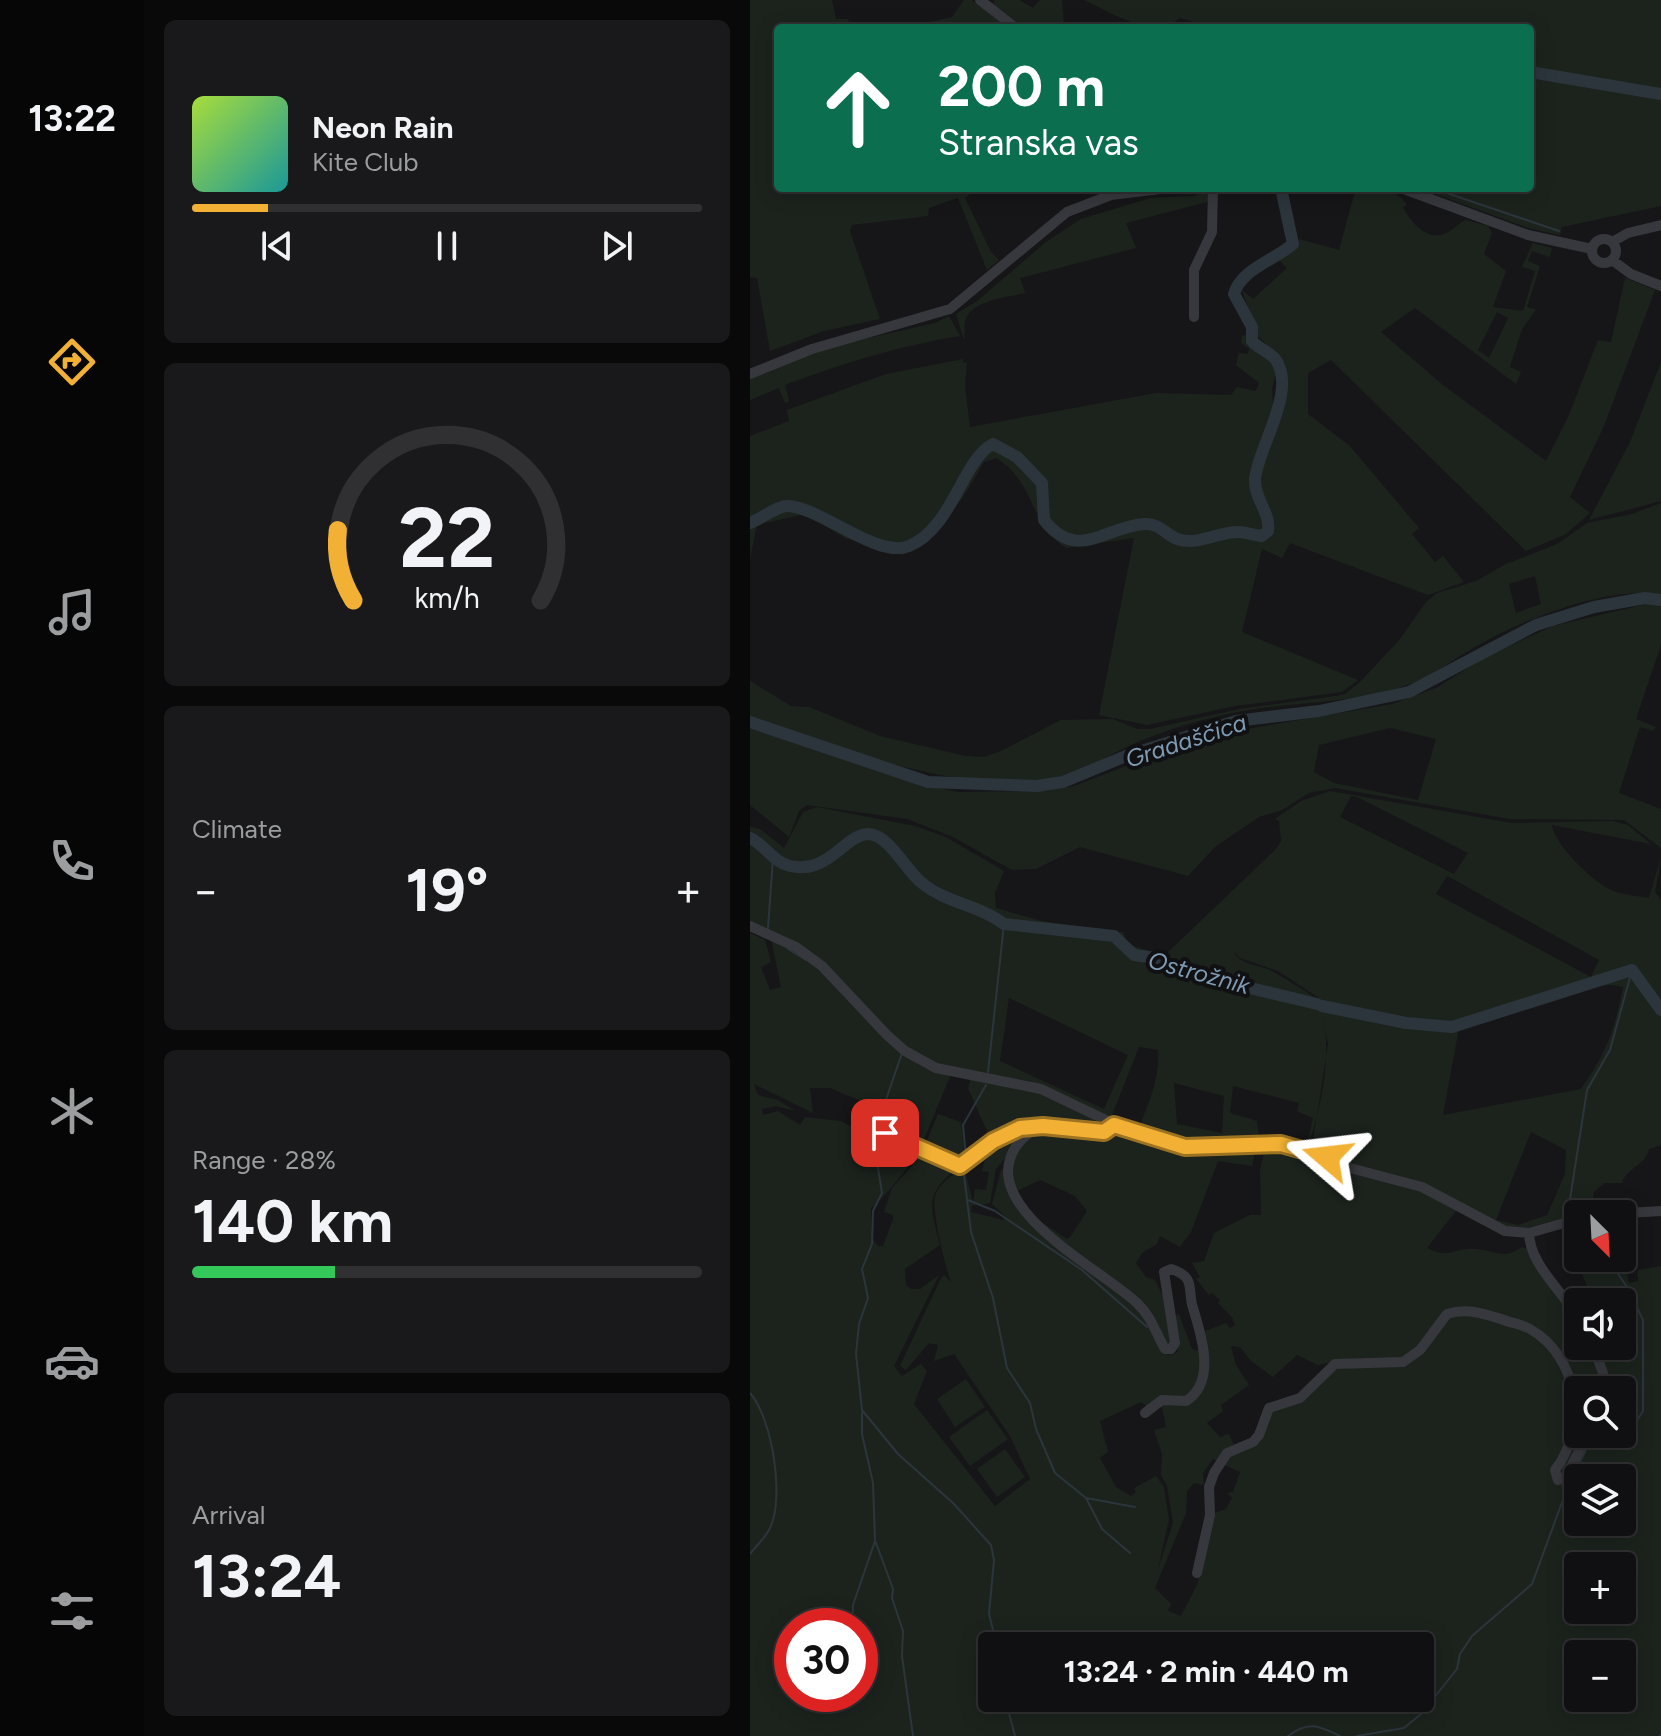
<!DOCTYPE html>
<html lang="en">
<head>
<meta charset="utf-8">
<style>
  :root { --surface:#101012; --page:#19191b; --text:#f1f3f6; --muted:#9c9d9f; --line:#303032; --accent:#f2b134 }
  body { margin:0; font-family:Figtree,sans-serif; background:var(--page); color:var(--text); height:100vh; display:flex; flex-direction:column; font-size:30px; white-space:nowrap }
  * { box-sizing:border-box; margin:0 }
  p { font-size:26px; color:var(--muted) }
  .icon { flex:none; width:44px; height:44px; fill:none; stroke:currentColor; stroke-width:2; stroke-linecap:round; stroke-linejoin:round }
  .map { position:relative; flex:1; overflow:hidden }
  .sheet { display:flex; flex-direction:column; gap:20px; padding:20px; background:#09090a; width:606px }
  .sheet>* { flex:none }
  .top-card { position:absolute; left:24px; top:24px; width:760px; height:168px; border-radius:8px; box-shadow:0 4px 20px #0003,0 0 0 2px var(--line); background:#0b6e4f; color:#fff; overflow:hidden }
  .needle { width:52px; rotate:156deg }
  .buttons { position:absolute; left:814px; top:1200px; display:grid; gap:16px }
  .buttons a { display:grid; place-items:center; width:72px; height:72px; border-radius:8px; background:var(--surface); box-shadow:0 4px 20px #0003,0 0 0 2px var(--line); font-size:40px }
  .speed { position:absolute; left:24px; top:1608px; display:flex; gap:16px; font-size:40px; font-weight:700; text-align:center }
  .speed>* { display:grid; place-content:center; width:104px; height:104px; border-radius:50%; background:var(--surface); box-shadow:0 4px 20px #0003,0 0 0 2px var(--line); line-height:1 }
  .speed .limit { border:12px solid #d22; background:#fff; color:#111 }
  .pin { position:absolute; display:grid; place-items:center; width:68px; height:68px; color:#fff; margin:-34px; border-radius:16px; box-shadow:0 4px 12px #0006 }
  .me { position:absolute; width:88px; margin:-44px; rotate:287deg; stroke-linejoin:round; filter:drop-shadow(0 0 6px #0008) }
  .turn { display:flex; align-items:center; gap:28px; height:168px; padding:0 32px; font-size:36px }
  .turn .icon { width:104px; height:104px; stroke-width:2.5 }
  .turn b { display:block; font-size:56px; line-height:68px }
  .big { font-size:60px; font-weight:700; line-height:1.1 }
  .sheet .tile { flex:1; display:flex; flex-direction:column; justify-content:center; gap:12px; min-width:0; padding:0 28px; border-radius:12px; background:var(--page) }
  .sheet .dial { align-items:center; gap:0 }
  .dial svg { height:208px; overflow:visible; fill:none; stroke:var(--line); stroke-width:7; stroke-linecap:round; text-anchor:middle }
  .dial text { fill:var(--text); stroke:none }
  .song { display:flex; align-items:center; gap:24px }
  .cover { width:96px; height:96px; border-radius:12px; background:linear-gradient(135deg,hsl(80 70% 55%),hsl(180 70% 35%)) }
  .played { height:8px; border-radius:4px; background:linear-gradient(90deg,var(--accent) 15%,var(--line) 15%) }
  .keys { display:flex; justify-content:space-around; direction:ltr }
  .heat { display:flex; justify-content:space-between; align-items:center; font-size:44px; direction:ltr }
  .charge { height:12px; border-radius:6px; background:linear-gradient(90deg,#34c759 28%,var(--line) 0) }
  .trip { position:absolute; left:228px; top:1632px; width:456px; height:80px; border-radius:8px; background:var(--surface); box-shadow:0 4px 20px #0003,0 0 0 2px var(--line); font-weight:700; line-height:80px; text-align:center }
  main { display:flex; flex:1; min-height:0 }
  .dock { display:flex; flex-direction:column; width:144px; justify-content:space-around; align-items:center; background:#060607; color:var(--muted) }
  .dock .icon { width:56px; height:56px }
  .dock .selected { color:var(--accent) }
  .dock b { font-size:36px; color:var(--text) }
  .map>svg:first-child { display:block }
  .green { fill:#1c231d; fill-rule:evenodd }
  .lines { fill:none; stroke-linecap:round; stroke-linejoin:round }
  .stream { stroke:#2c353c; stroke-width:2 }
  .river { stroke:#2c353c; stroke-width:12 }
  .minor { stroke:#37383d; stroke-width:10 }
  .route-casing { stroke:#9d7322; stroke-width:20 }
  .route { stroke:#f2b134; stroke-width:14 }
  .labels { text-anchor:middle; stroke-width:8; stroke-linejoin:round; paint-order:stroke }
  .water-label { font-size:24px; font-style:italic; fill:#7f9bb3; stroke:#111113 }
</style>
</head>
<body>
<main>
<nav class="dock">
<b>13:22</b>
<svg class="icon selected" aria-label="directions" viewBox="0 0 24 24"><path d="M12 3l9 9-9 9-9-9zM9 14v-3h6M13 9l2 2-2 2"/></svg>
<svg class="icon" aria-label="music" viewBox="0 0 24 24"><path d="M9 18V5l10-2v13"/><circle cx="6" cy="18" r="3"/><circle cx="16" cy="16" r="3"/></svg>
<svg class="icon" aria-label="phone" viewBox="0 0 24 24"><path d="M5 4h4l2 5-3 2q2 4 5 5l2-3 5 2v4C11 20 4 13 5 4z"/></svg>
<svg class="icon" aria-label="climate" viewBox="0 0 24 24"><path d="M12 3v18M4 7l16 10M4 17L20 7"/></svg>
<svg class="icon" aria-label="car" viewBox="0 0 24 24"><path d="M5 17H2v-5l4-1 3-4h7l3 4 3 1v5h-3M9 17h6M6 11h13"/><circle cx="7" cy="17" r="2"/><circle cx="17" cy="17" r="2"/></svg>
<svg class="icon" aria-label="filters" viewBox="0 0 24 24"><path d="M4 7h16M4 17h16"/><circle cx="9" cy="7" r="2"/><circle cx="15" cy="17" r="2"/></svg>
</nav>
<section class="sheet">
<div class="tile">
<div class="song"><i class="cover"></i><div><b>Neon Rain</b><p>Kite Club</p></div></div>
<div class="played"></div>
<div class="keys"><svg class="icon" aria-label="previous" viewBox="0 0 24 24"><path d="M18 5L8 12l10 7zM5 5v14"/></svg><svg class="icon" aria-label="pause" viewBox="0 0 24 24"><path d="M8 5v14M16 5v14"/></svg><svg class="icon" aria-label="next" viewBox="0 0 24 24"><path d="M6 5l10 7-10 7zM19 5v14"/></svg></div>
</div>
<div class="tile dial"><svg viewBox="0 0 100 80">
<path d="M14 69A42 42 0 1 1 86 69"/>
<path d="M14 69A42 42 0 0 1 8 42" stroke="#f2b134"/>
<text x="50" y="56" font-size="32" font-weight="700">22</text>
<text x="50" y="72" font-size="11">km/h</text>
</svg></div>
<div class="tile"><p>Climate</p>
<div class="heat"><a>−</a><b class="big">19°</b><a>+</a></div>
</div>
<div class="tile"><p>Range · 28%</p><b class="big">140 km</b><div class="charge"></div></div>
<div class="tile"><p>Arrival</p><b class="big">13:24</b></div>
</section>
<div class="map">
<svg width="911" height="1736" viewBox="0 0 911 1736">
  <rect width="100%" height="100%" fill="#161618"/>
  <path class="green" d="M0,0h82l4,19h12l4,9h-74v160h200l-13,10 26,54 8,8 -12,10 -29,-72 -29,10 -1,8 -76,9 -2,6 30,88 -56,12 -54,20 -13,-73 -7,-1z
    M214,0h8l38,28h-91l1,-4 32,-7z
    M245,0h24l14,8 7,-8h22l2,24 -4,4h-35l-32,-24z
    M334,0h577v206l-99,21 -2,8 -32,-7 -109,-40h111v-160h-315l-35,-10c-27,22 -68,-5 -96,-18z
    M606,188c22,0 38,-2 51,17l-4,2c9,18 27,37 47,24 6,-3 8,-8 16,-11l22,6 4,7 -8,21 22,17 -13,36 30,4 12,-40 -13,-4 11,-24 19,5 -2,9 -18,-6 -4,10 12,5 -13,41 9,3 -14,19 -12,38 11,5 -5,12 -101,-76 -34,24 62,53 103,76 23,-46 29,-75 13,2 14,-64 30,12 -51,136 -34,71 20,16 -24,21 -40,17 -195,-191 -23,13v41l42,32 69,82 -7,6 23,28 8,-6 21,26 -36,13 -138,-52 -8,15 -20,-9 -20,83 116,48 -16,12 -107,14 -88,19 -48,-10 35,-177 -68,10c-37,-24 -31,-67 -70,-90l-12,4c-21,37 -43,73 -82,93l-57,-17 -40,-24 -48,11 -7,33v-122l39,-15 -2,-11 99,-36 77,-15v4l4,-1 -2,24 5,41 186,-34 75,2 6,-8 19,4 3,-8 -23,-18 3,-12 9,1 1,-5 -8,-6 1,-7 6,-2c4,17 20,21 29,36l-5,19 2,28 4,3 7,-14v-43l-28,-28 -15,-45 11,9 34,-31 -10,-10 19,-11 3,-8 40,11zM747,312l11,6 -19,40 -11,-8z
    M458,190l3,11 -85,22 10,25 -116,30 5,15c-17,4 -54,7 -60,28 -1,6 0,15 -1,19l-8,-26 21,-13 69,-59 35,-23 69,-21 44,-2z
    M199,316l11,20c-61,10 -117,27 -175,49l4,16 -4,2 -6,-15 -29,12v-21l78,-32 107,-24z
    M911,362v139l-72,19 41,-78z
    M911,503v92c-51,-10 -134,23 -179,48 -23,12 -43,29 -67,39 -56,22 -115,19 -172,29 -39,7 -80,19 -116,36 -20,9 -38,22 -60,28 -93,27 -228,-28 -317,-56v-38l41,25 18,1 71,29 86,20 18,1 15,-5 62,-32 52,-1 24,10h13l89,-20 97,-13 9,-2 15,-12 40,-43 26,-37 11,-9 39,-12 30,-17 51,-20 30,-21 45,-9zM785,576l6,28 -25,9 -7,-29z
    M901,603l10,2v40l-25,74 20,8 -3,4 -13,-4 -21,66 42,16v39l-37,-28 -114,-1 -175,-31 -26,5 -27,17 -23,7 -44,30 -27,29 -108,-29 -44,22 -24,1 -59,-33 -46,-18 -100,-14 -8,6 -10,26 -39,-32v-80l176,61 33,6 87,-1 28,-5 127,-49 191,-33 44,-16 53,-33 64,-29zM640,728l46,11 -18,61 -84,-17 -20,-11 5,-27z
    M580,791l182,32 101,-2 15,4 23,19 -99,-19c1,18 42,58 59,65 12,5 26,6 38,8l12,-41 -6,35 6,8v245l-12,4c-4,17 -23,19 -27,34h-18l-10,9 -2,13 4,8 -18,1 -62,17 -85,-41 -68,-21 -51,-22 16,-103 -9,-46 -41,-27 -38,-13 -6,-6c5,12 24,13 36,18 6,3 45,26 47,30 19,40 5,106 -9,146l-106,1 -69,-16 -70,-36 -121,-27 -35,-19 -84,-87 -73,-39v-96l10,2 24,19 19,-36 14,-5 98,19 31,11 58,34 -9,22 1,15 45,13 82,11 5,12 36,12 112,-107 5,-8 -2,-20 -4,-2 26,-18zM601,796l6,1 111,56 -14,21 -114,-57zM697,876l152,84 -8,17 -155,-83zM861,985l12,2c-8,43 -17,66 -42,102l-138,26 16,-87 133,-42zM259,998l119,57 -24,54 -104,-48zM389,1047l19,3c2,29 -9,51 -19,78l-27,-13zM424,1083l50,13 -2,37 -45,-9zM483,1086l66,17 -2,8 16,7 -6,26 -48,-7 -2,-16 -27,-8zM781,1132l35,18 -1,24 -18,41 -29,10 -22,-5z
    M0,933l15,7 6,22 -10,5 9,23 11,-3 -10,-49c29,13 53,31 75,54 33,33 57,70 105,82l-31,75 -46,-25 1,-17 -45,-19h-20l3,25 -59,-29 4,11 20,5 17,11 -19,-5 -14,3 1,6 15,-4 22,14 5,-8 36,4 16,9v21l7,-1 3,-7 11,-1 12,7 5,-9 24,12c-6,10 -40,52 -48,56l1,30 6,8h5l10,-27v-4l-9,-3 8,-24 29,-32h10l27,11c-34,28 -28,38 -18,78l-35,24 1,16 5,4h9l19,-14 -45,91 8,10 19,-12 6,7 -13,33 81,102 35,-27 -20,-43 -56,-82 -20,7 4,-16 -9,-2 -23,27 -6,-4 40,-86 4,-5 7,7c-5,-12 -20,-74 -16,-86 4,-12 17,-21 27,-27l3,2 8,31 2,-13 11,1 3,-18 -7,-1 3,-11 7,-7v-10l6,-4 5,9 14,-10 -3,-7 14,-3c-6,12 -22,29 -32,41l-6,34 -18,3 -1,6 32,8 3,-3 -14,-13 9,-34 5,-3c-11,57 109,112 142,152 11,12 6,25 20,36l10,-3 -5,-36 6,-2 13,35 10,3 -2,21 -10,23 -30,2 -13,9 -6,-5 -41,19 8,31 -8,6 16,29 15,9 5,-4 -2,-4 22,-12 8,11 5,32 -11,50 15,-46 -6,-37 -6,-11 1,-21 -8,-24 12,-3 -5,-24 31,-1 15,-39 -2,-32 21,-8 4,5 5,-3 -3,-8 -14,-14 2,-3 -8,-7 -3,2 -13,-16 4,-2 -8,-14 12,-2 10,-28 36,-18h11l-1,-45 6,-24 28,2 68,26 46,10 48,27 -29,37c24,12 27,-1 48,1 21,1 27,12 47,-2l9,3 37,46 19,-10 -12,-29 3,-1 28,2 10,12h10l3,13 9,-2v-11l23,-4v470h-911zM828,1302h44v44h-44zM481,1346l9,1 11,14 22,16 24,-22 21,10 30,-6 40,4 -56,7 -28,30 -34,11 -10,31 -28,9 -10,13 18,8 -7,20 -6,1 5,5 -6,11 -14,5 -14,69 -17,33 -13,-5 3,-7 -16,-16 31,-75 1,-22 7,-8 10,2 -1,-12 10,-14 6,3 8,-14 7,-3 -5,-11 -9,3 -13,-14 16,-12 -2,-6 28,-20 -13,-20zM828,1390h44v44h-44zM828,1478h44v44h-44zM828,1566h44v44h-44zM42,1626h68v68h-68zM242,1646h428v52h-428zM828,1654h44v44h-44z
    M221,1078l61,10 73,37 -1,4 -54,-5 -59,16 -23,-52z
    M188,1114l23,8 4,40 -42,-12z
    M292,1128l88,7 46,12h80l-4,19 -34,-5 -27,71 -11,15 -20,-11 -3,8 -15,9 -6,10 10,14 9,3 8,16 9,43 -5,8 -9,-23 -111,-93 -4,-8 24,16 4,-3 16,-25 -12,-15 -35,-16 -25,12c-5,-37 -2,-41 27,-64z
    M216,1379l19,28 -30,20 -18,-28z
    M237,1410l21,29 -38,27 -21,-29z
    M255,1449l20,28 -28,20 -20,-28z"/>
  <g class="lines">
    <path class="stream" d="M682,188l127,43
      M18,928l5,-70
      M38,949l18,11
      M238,1072l16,-148
      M128,1123l24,-70
      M124,1143l8,50 -9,18 -1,33 -10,25 6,29 -9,26 -3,30 6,56 36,44 55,49 38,42 3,15 -5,54 8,32
      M216,1158l-3,-33 23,-40
      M214,1175l7,57 22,66 14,70 23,35 6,26 19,44 31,25 16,31 28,24
      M218,1200l27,11 87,59 65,57
      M818,1212l19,-122 23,-40 22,-80
      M857,1258l20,29 16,33v91l-9,14 -12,6
      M0,1393c22,25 35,104 20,135 -4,9 -14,18 -20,26
      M336,1498l49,9
      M126,1543l17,46 -1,9 11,33 -1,25 11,80
      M102,1626l1,-21 22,-64 -2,-58 -11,-49v-21
      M278,1646l5,-7 14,-6
      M255,1698l10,38
      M538,1736c20,-15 30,-11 52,0
      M607,1736l47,-8 17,-14 36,-45 3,-15 12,-18 60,-52 36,-98 22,-44 23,-8
      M910,1736l1,-1"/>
    <path class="river" d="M780,72l131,22
      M0,523c11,-4 28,-18 39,-17 34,3 89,53 120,40 43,-17 54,-87 84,-102l24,13 25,26 2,37c34,43 61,6 101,4 14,-1 20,10 32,15 21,7 40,-7 61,-7 7,0 16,3 24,4l6,-5c3,-18 -14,-32 -13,-52 3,-32 42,-87 21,-119 -6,-8 -17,-11 -24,-19v-14l-18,-33c7,-25 41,-34 59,-50l-12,-56
      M0,722l178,60 109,4 26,-4 63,-26 110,-35 83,-10 90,-19 127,-67 58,-18 51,-9 16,2
      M0,838c15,7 23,24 40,28 39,9 54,-31 78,-32 21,0 38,37 54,49 24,20 57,22 82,41l110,12 20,19 22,3 44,18 117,28
      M572,1006l84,17 46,4 180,-57 29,40"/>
    <path class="minor" d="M230,0l36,28
      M651,188l127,47 64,14
      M842 251a12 12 0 1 1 24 0a12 12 0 1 1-24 0Z
      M862,242l16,-9 33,-8
      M862,260l19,14 30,12
      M444,317v-47l18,-38 1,-44
      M0,374l62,-25 138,-40 117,-97 44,-17 57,-7
      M0,926l46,21 26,19 65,69 18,16 31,17 105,21 92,44 52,14 96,-3 29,5 40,19 72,19 83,44 24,2 49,-14
      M293,1126c-15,5 -28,17 -33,33 -18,56 92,111 127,144 15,14 18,29 28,46h6l4,-6 -11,-71 7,-3c26,8 16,22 22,39 8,26 24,74 -7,93l-24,-1 -17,13
      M116,1127l94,39c15,-4 26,-22 40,-30 33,-19 68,-4 104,-4l10,-7
      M860,1214l51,-3
      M779,1233c1,33 33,56 49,86
      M843,1346l10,27 -1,17
      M447,1573l13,-58 -1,-28 5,-14 13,-20 26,-11 6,-7 10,-27 31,-10 35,-34 68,-2 17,-12 27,-36c20,-6 35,-1 54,5 10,4 20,5 29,10 49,28 58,98 25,141l3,10 7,-2 23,-44"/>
  </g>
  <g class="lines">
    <g class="route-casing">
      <path id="route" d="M135,1133l75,33 33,-25 27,-13 23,-2 61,6 10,-7 71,22 96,-3 46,13"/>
    </g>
    <use href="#route" class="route"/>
  </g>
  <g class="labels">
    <g class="water-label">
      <text transform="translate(436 741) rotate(-18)" y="8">Gradaščica</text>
      <text transform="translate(449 973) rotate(15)" y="8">Ostrožnik</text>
    </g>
  </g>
</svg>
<div class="buttons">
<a><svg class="needle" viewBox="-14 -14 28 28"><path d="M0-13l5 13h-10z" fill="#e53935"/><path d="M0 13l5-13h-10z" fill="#9c9d9f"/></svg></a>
<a><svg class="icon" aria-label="sound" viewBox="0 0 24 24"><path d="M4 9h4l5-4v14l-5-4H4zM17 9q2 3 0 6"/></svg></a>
<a><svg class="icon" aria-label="search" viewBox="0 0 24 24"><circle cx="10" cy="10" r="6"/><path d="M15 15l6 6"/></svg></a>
<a><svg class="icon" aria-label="layers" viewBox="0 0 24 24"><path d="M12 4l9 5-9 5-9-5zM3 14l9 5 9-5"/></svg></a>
<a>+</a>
<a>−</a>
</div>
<div class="speed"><div class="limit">30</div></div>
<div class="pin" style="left:135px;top:1133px;background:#d93025"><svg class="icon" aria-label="arrive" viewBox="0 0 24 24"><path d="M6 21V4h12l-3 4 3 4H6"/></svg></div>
<svg class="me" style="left:577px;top:1157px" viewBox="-20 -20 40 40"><path d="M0-17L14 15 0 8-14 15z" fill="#f2b134" stroke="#fff" stroke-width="4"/></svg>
<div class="trip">13:24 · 2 min · 440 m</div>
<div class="top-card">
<div class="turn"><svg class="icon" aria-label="ahead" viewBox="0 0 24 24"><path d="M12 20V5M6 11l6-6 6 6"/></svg><div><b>200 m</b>Stranska vas</div></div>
</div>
</div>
</main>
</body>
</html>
